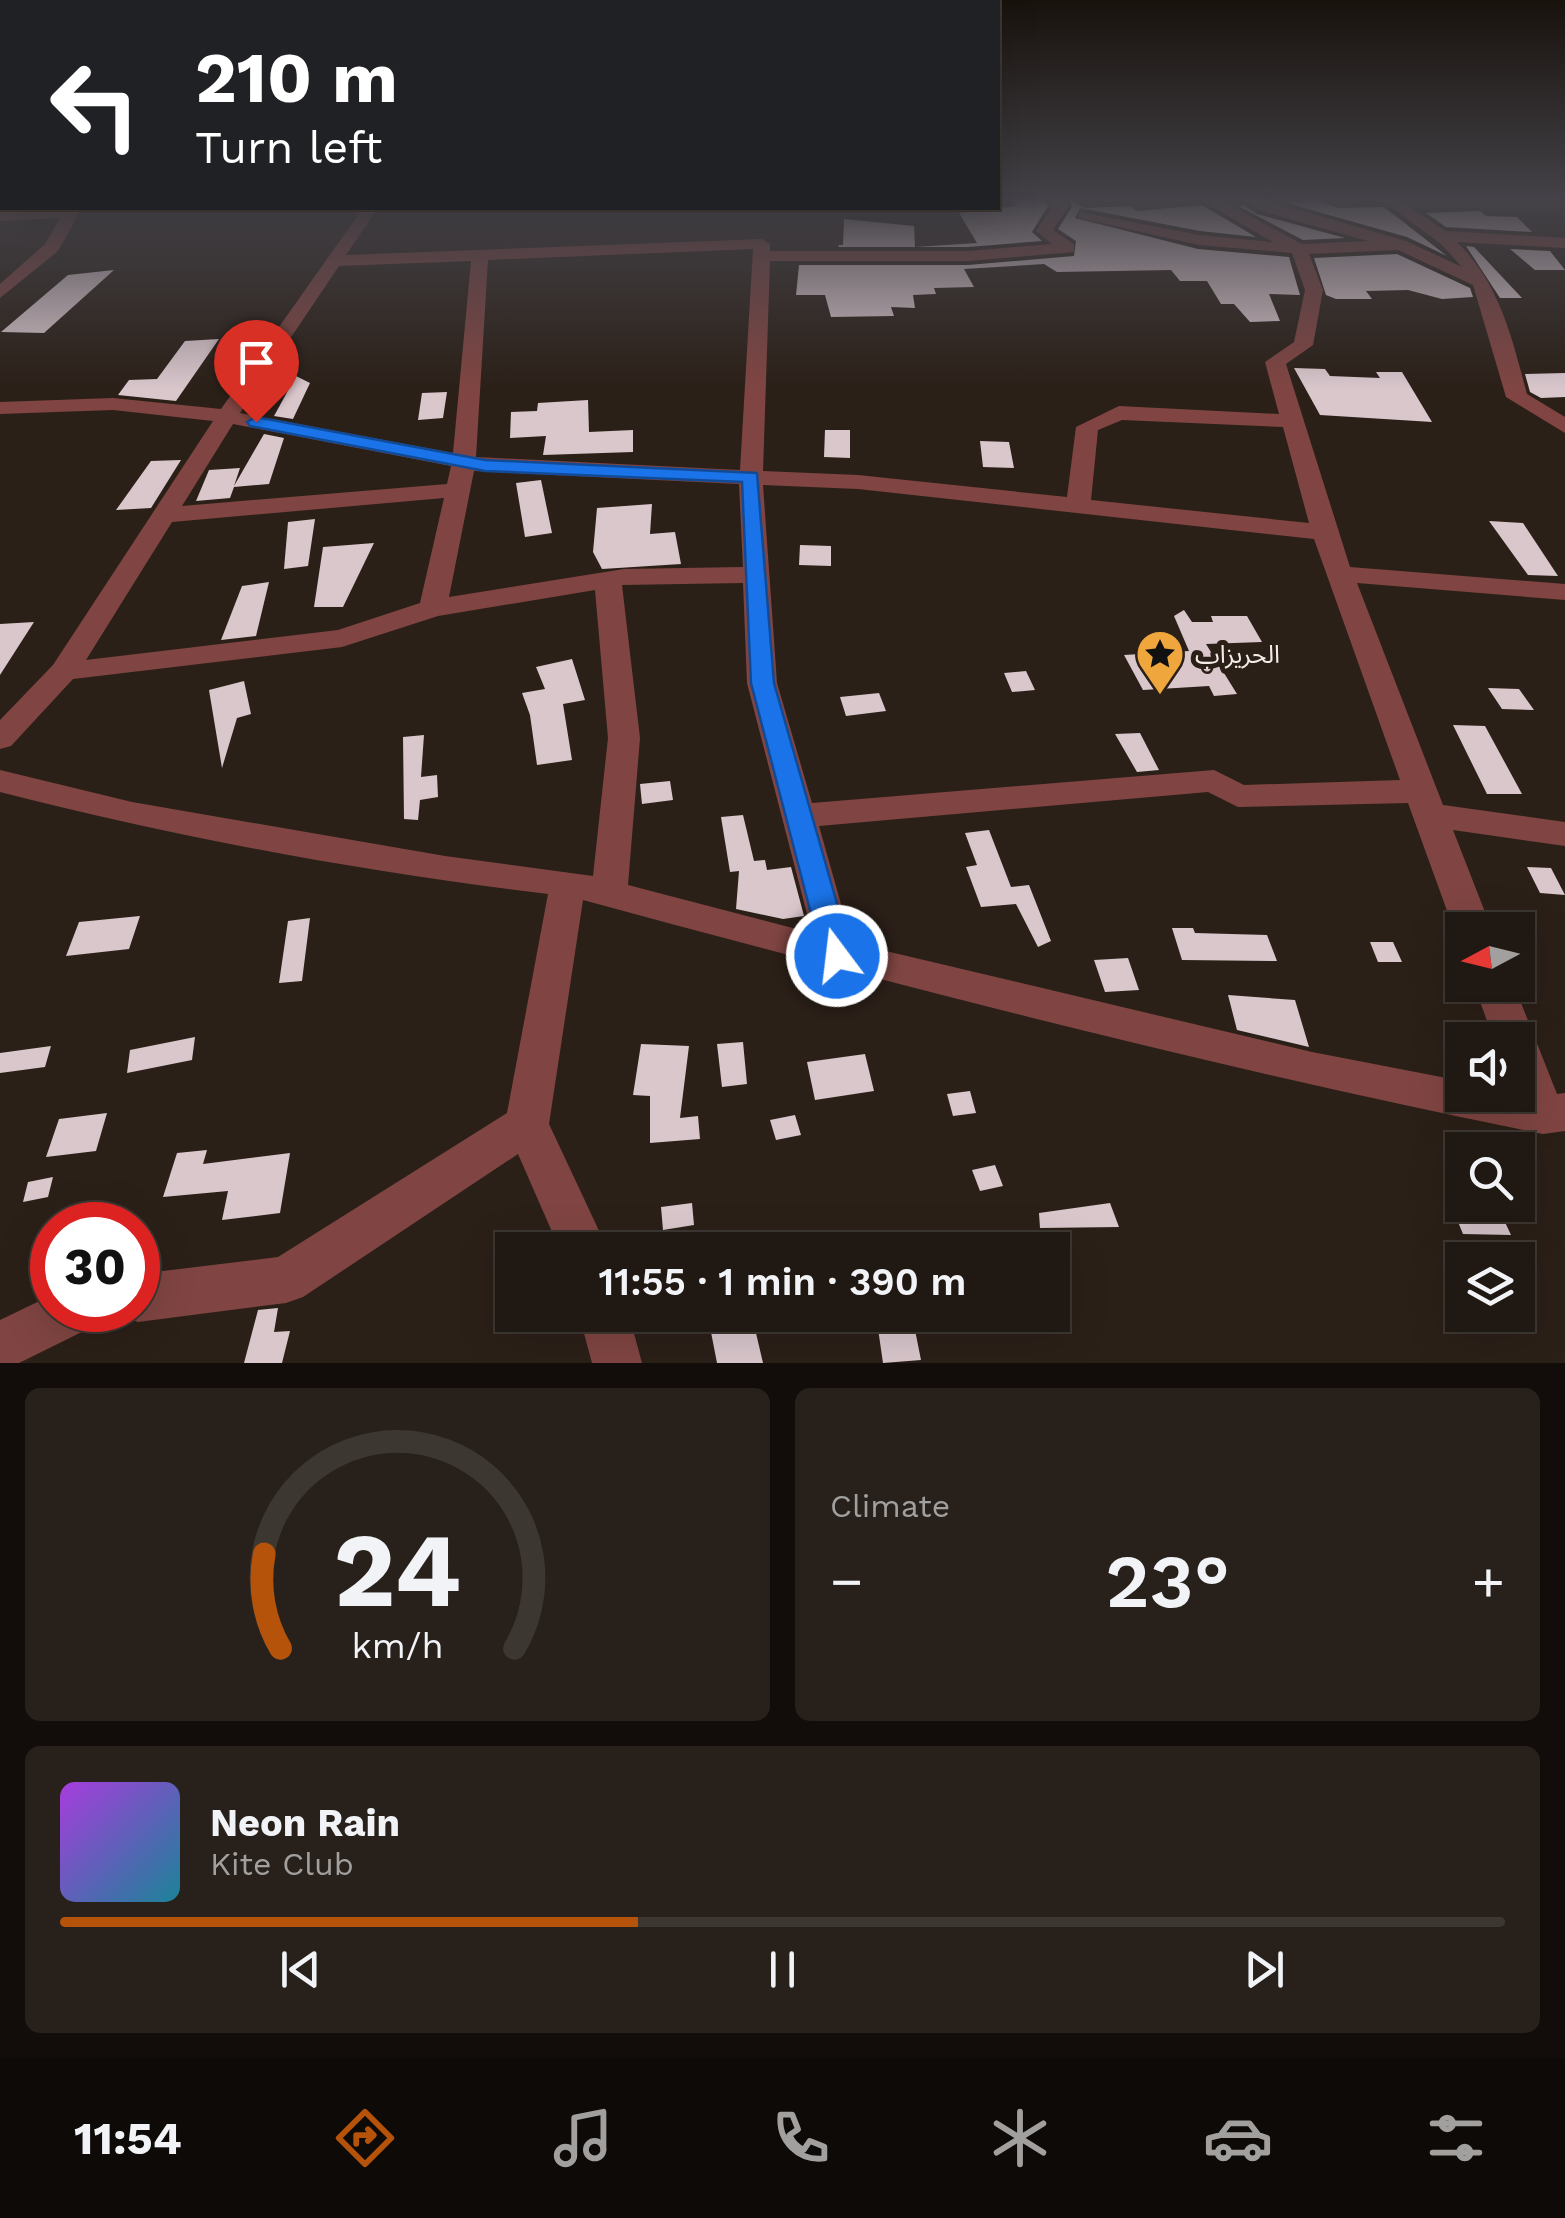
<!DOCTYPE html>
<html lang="en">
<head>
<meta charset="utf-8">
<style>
  :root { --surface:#201812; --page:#28211b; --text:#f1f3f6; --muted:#a2a09f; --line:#3d3732; --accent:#b45309 }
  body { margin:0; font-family:"Work Sans","Noto Sans Arabic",sans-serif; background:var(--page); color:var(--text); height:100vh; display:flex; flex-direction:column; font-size:38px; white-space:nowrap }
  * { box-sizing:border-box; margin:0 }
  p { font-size:32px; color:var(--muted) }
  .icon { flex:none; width:55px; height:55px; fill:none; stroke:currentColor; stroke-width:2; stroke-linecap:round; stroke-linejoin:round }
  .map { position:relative; height:1363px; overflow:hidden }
  .panel { display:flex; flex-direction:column; gap:25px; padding:25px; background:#120d0a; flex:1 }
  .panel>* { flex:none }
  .top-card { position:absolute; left:0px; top:0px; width:1000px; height:210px; box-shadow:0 10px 40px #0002,0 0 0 2px var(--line); background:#202124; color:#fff; overflow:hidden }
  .needle { width:65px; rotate:263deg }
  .controls { position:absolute; left:1445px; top:912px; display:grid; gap:20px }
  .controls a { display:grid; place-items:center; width:90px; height:90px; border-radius:0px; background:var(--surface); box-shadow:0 10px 40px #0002,0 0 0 2px var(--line); font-size:50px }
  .speed { position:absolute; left:30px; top:1202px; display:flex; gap:20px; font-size:50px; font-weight:700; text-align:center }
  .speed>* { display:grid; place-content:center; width:130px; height:130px; border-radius:50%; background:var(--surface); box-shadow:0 10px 40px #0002,0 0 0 2px var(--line); line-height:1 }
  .speed .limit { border:15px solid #d22; background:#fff; color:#111 }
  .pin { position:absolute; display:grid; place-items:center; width:85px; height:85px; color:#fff; margin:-102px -42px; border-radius:50% 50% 50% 0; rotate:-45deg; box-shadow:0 0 10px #0007 }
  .pin .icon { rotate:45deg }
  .me { position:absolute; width:110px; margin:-55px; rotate:345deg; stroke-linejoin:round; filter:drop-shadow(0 0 8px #0008) }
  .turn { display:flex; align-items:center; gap:35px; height:210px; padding:0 30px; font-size:45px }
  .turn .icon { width:130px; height:130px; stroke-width:2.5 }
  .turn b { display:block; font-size:70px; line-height:85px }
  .big { font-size:75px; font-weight:600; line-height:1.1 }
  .panel .widget { flex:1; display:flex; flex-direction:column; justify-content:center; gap:15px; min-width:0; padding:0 35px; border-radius:15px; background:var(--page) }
  .panel .dial { align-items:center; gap:0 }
  .dial svg { height:260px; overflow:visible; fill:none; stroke:var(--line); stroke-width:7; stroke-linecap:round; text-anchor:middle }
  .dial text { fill:var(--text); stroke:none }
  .song { display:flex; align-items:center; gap:30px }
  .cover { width:120px; height:120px; border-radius:15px; background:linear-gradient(135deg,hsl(280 70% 55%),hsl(190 70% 35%)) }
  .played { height:10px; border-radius:5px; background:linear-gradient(90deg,var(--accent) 40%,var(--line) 40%) }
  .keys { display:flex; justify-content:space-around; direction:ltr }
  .heat { display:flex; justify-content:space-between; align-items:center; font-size:55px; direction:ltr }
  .panel .tiles { flex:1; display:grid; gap:25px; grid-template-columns:1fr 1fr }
  .widget:last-child { grid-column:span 2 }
  .trip { position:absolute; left:495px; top:1232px; width:575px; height:100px; border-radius:0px; background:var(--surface); box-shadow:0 10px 40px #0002,0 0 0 2px var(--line); font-weight:600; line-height:100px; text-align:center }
  .tab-bar { display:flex; height:160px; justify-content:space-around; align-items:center; background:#0d0a07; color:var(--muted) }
  .tab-bar .icon { width:70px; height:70px }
  .tab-bar .active { color:var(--accent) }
  .tab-bar b { font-size:45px; color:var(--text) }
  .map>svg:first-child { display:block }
  .building { fill:#d9c7cc }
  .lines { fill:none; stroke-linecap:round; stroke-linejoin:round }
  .minor { fill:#804542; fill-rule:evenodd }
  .route { fill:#1a73e8; stroke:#114b97; stroke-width:2.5 }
  .labels { text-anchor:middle; stroke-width:10; stroke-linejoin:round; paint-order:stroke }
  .poi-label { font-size:25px; fill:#f4ece7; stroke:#2b2018; text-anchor:start }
</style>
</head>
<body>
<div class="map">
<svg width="1565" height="1363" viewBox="0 0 1565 1363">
  <rect width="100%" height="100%" fill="#2b2018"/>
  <path class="building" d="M1043,199l5,7 -16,26 10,9 -74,6h-129l-1,-2h5l1,-26 70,7 1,21 62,-4 -18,-30 58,-7 -4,-6z
    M1069,199l16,9 46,-2 6,5 65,-6 54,32 -56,-6 -120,-23 -5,10 123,31 91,8 11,38 -31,-1 11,27 -30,1 -16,-18h-13l-14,-23h-27l-9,-11 -114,2 -13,-8 -80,5 10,18 -40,1 2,6 -23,1 2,13 -24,-1 3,9 -63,1 -6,-22h-29l3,-30h169l106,-9 2,-15 -18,-12 14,-22z
    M1318,199l19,9 47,-1 63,49 -40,-19 -124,-35z
    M1244,205l13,9 88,24 -42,2 -65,-34z
    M1480,211l6,5 31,1 15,15 -86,-5 -20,-14z
    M1466,246l8,1 48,51h-22z
    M1510,249l40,2 15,19h-30z
    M1397,254l73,34 3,9 -31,2 -34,-9 -42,1 6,8h-36l-10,-4 -12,-37z
    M114,270l-70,63 -43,-1 67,-57z
    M219,339l-43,62 -58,-6 11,-15 28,-1 28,-38z
    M1294,368l31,1 5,7 50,2 -4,-6h26l30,50 -112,-7z
    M1565,373v24l-24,1 -11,-6 -5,-18z
    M296,376l14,7 -17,36 -19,-3z
    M447,392l-4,26 -25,2 4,-27z
    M588,400l1,32 44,-2v22l-90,3 3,-19 -36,2 1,-26 26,-1 1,-8z
    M825,430h25v28l-26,-1z
    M264,434l20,4 -15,46 -35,3 -4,11 -34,3 13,-31 31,-2 -6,18z
    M980,441l29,1 5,26 -31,-1z
    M181,460l-30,48 -35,2 35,-49z
    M541,480l11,53 -27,4 -9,-54z
    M652,504l-2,30 25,-2 6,32 -79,5 -9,-17 4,-44z
    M315,519l-7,47 -24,3 4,-47z
    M1489,521l34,2 35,53 -30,-1z
    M374,543l-31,64h-29l9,-60z
    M800,545l31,1v20l-32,-1z
    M269,582l-13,54 -35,4 21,-54z
    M1184,610l8,12h21l-2,-6h36l15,26 -56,2 31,50 -23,2 -5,-10 -66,4 -19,-35 65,-4 -15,-35z
    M34,622l-34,53v-51z
    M572,659l13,41 -22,4 9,56 -35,5 -7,-50 -8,-22 23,-4 -9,-22z
    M1026,671l9,19 -23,2 -8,-19z
    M244,681l7,33 -14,4 -15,50 -13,-78z
    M1488,688l31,1 15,21 -32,-1z
    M879,693l7,18 -40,5 -6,-19z
    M1453,725l32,1 37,68h-35z
    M1140,733l19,37 -22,2 -22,-38z
    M424,735l-3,42 16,-2 1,22 -18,3 -2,20 -14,-1 -1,-82z
    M670,781l3,19 -31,4 -2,-20z
    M743,815l11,46 11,-1 2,10 24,-3 13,49 -21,3 -47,-10 3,-38 -9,1 -9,-55z
    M989,830l22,57 18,-2 22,56 -13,6 -22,-43 -35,3 -15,-40 11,-2 -12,-32z
    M1527,867l24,1 14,27 -25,-2z
    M140,916l-11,33 -63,7 13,-34z
    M310,918l-8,63 -23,2 9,-62z
    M1172,928h21l2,5 72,2 10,26 -95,-1z
    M1370,942h23l9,20h-24z
    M1128,958l11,32 -34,2 -11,-32z
    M1228,995l67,5 14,47 -72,-17z
    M195,1037l-3,23 -65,13 3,-23z
    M743,1042l4,42 -25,3 -5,-43z
    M641,1044l48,2 -9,72 18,-2 2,23 -50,4v-47l-17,-1z
    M51,1046l-6,21 -45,6v-20z
    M865,1054l9,37 -59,9 -8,-38z
    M970,1091l6,22 -23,3 -6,-22z
    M107,1113l-11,38 -50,6 13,-38z
    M795,1115l6,20 -25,5 -6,-20z
    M207,1150l-4,14 87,-11 -10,60 -58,7 6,-29 -65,6 14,-44z
    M995,1165l8,21 -23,5 -8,-21z
    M53,1177l-5,20 -25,5 5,-20z
    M692,1203l2,22 -31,5 -2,-23z
    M1110,1203l9,24 -79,1 -1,-15z
    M1451,1205h46l14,30 -48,-1z
    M278,1308l-4,24 16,-1 -8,32h-38l14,-53z
    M876,1315h36l9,45 -38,3z
    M752,1316l11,47h-46l-7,-36z"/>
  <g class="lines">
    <path class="minor" d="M1047,199h17l5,6 -16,25 21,14v8l-106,9h-198l-7,210 95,4 209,22 9,-70 43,-21 160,8 -14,-52 29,-20 11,-52 -13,-37 -93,-8 -120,-27v-6l120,23 74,7 -74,-43h19l84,45 66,-3 -110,-31 -16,-11h19l145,42 56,26 -21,-23 -61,-45h18l47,32 120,7v10l-108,-6c43,42 55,96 70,152l38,23v16l-59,-36 -33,-112 -75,-35 -89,4 14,36 -10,55 -27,19 64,203 215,17v16l-208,-17 86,222 122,17v24l-112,-16 39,100h-30v11l-8,-11 -46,-127 -170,4 -30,-15 -389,34 33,117 460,109 150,29v14h56v-55h-24l-20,-55h40l43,109 8,-1v38l-22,3c-324,-65 -643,-148 -960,-234l-34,224 59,126h-48l-42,-96 -215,143 -17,6 -148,19 -17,-7 -2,-5h19v-36l140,-17 229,-144 41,-219c-185,-22 -368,-56 -548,-102v-22l132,32 313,54 148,20 15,-138 -13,-148 -157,26 -96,31 -269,32 -62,67 -11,3v-29l53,-55 160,-244 -100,-11 -113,4v-12l113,-4 108,11 142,-201h15l-32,47 416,-16 8,5v7h198l84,-7 -16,-13 17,-25zM753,249l-13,221 -264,-13 12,-197zM471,261l-18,192 -213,-40 99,-147zM1122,420l161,7 26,96 -218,-23 7,-70zM233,424l218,42 -4,18 -265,22zM474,471l265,13 4,83 -119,2 -175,28zM763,485l95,4 456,50 86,241 -156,5 -30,-15 -402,33 -35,-120zM444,498l-24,105 -82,27 -252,30 86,-138zM743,583l4,100 65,250 -184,-48 12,-147 -18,-153z
      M82,208l-24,43 -58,47v-14l45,-40 15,-26 -60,3v-10z
      M52,1295v15h48l-8,17 -73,36h-19v-43z
      M579,1315h50l13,48h-50z"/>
  </g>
  <linearGradient id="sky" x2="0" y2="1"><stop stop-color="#18120d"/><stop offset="0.51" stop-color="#444248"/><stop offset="1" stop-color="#444248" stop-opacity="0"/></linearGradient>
  <rect width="1565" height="390" fill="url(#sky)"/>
  <path class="route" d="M256,417l229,43 272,13 17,210 78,273 -5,8h-20l-5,-8 -71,-273 -9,-201 -257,-11 -235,-45 -3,-4z"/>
  <defs>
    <g id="sight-pin" transform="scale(2.5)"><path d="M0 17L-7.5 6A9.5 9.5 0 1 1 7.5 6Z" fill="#efa73d" stroke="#2b2018"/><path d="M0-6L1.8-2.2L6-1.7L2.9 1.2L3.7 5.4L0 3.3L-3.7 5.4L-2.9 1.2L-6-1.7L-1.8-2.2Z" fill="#111"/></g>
  </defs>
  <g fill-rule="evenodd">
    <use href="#sight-pin" x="1160" y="654"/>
  </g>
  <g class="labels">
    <g class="poi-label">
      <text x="1195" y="663">الحريزاب</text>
    </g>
  </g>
</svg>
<div class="controls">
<a><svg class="needle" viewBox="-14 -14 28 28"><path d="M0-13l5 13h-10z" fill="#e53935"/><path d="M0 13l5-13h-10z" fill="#a2a09f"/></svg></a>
<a><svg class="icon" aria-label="sound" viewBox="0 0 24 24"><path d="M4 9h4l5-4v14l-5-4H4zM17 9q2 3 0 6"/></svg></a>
<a><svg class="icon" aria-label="search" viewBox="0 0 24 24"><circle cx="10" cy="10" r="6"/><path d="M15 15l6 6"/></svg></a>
<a><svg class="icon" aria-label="layers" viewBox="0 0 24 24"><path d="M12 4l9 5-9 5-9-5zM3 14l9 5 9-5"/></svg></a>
</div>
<div class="speed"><div class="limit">30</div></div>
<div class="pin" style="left:256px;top:422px;background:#d93025"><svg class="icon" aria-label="arrive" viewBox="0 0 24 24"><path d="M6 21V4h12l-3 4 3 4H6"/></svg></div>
<svg class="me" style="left:837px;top:956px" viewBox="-20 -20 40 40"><circle r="17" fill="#1a73e8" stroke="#fff" stroke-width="3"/><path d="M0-11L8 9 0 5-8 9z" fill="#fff"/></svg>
<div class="trip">11:55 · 1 min · 390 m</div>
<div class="top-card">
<div class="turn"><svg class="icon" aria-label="left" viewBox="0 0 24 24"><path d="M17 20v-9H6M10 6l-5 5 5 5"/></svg><div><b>210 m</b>Turn left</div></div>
</div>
</div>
<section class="panel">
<div class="tiles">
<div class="widget dial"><svg viewBox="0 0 100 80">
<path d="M14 69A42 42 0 1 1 86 69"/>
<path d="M14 69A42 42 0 0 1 9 40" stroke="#b45309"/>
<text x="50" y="56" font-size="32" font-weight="700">24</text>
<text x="50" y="72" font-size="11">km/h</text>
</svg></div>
<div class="widget"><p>Climate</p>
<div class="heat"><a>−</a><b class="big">23°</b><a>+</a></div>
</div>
<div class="widget">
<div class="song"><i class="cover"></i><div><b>Neon Rain</b><p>Kite Club</p></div></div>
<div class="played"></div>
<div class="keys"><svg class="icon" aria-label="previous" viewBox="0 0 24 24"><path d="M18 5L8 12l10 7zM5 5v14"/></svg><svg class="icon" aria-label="pause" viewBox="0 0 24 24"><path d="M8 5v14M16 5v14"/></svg><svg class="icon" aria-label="next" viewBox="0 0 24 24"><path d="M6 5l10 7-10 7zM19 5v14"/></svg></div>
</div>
</div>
</section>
<nav class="tab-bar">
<b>11:54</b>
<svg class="icon active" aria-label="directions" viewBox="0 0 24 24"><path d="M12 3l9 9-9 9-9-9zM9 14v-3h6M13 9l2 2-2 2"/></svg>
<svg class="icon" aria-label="music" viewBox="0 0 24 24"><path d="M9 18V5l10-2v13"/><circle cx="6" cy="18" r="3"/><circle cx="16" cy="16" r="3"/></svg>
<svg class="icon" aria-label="phone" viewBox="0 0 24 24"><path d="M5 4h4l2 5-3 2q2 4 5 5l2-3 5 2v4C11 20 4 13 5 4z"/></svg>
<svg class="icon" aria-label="climate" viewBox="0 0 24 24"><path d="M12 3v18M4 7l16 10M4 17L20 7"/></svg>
<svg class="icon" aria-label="car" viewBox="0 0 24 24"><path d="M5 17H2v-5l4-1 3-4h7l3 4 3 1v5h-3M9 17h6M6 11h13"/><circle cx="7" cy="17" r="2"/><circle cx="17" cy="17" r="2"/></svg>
<svg class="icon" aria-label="filters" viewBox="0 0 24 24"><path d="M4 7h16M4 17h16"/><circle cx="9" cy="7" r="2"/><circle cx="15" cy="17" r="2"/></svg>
</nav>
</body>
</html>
